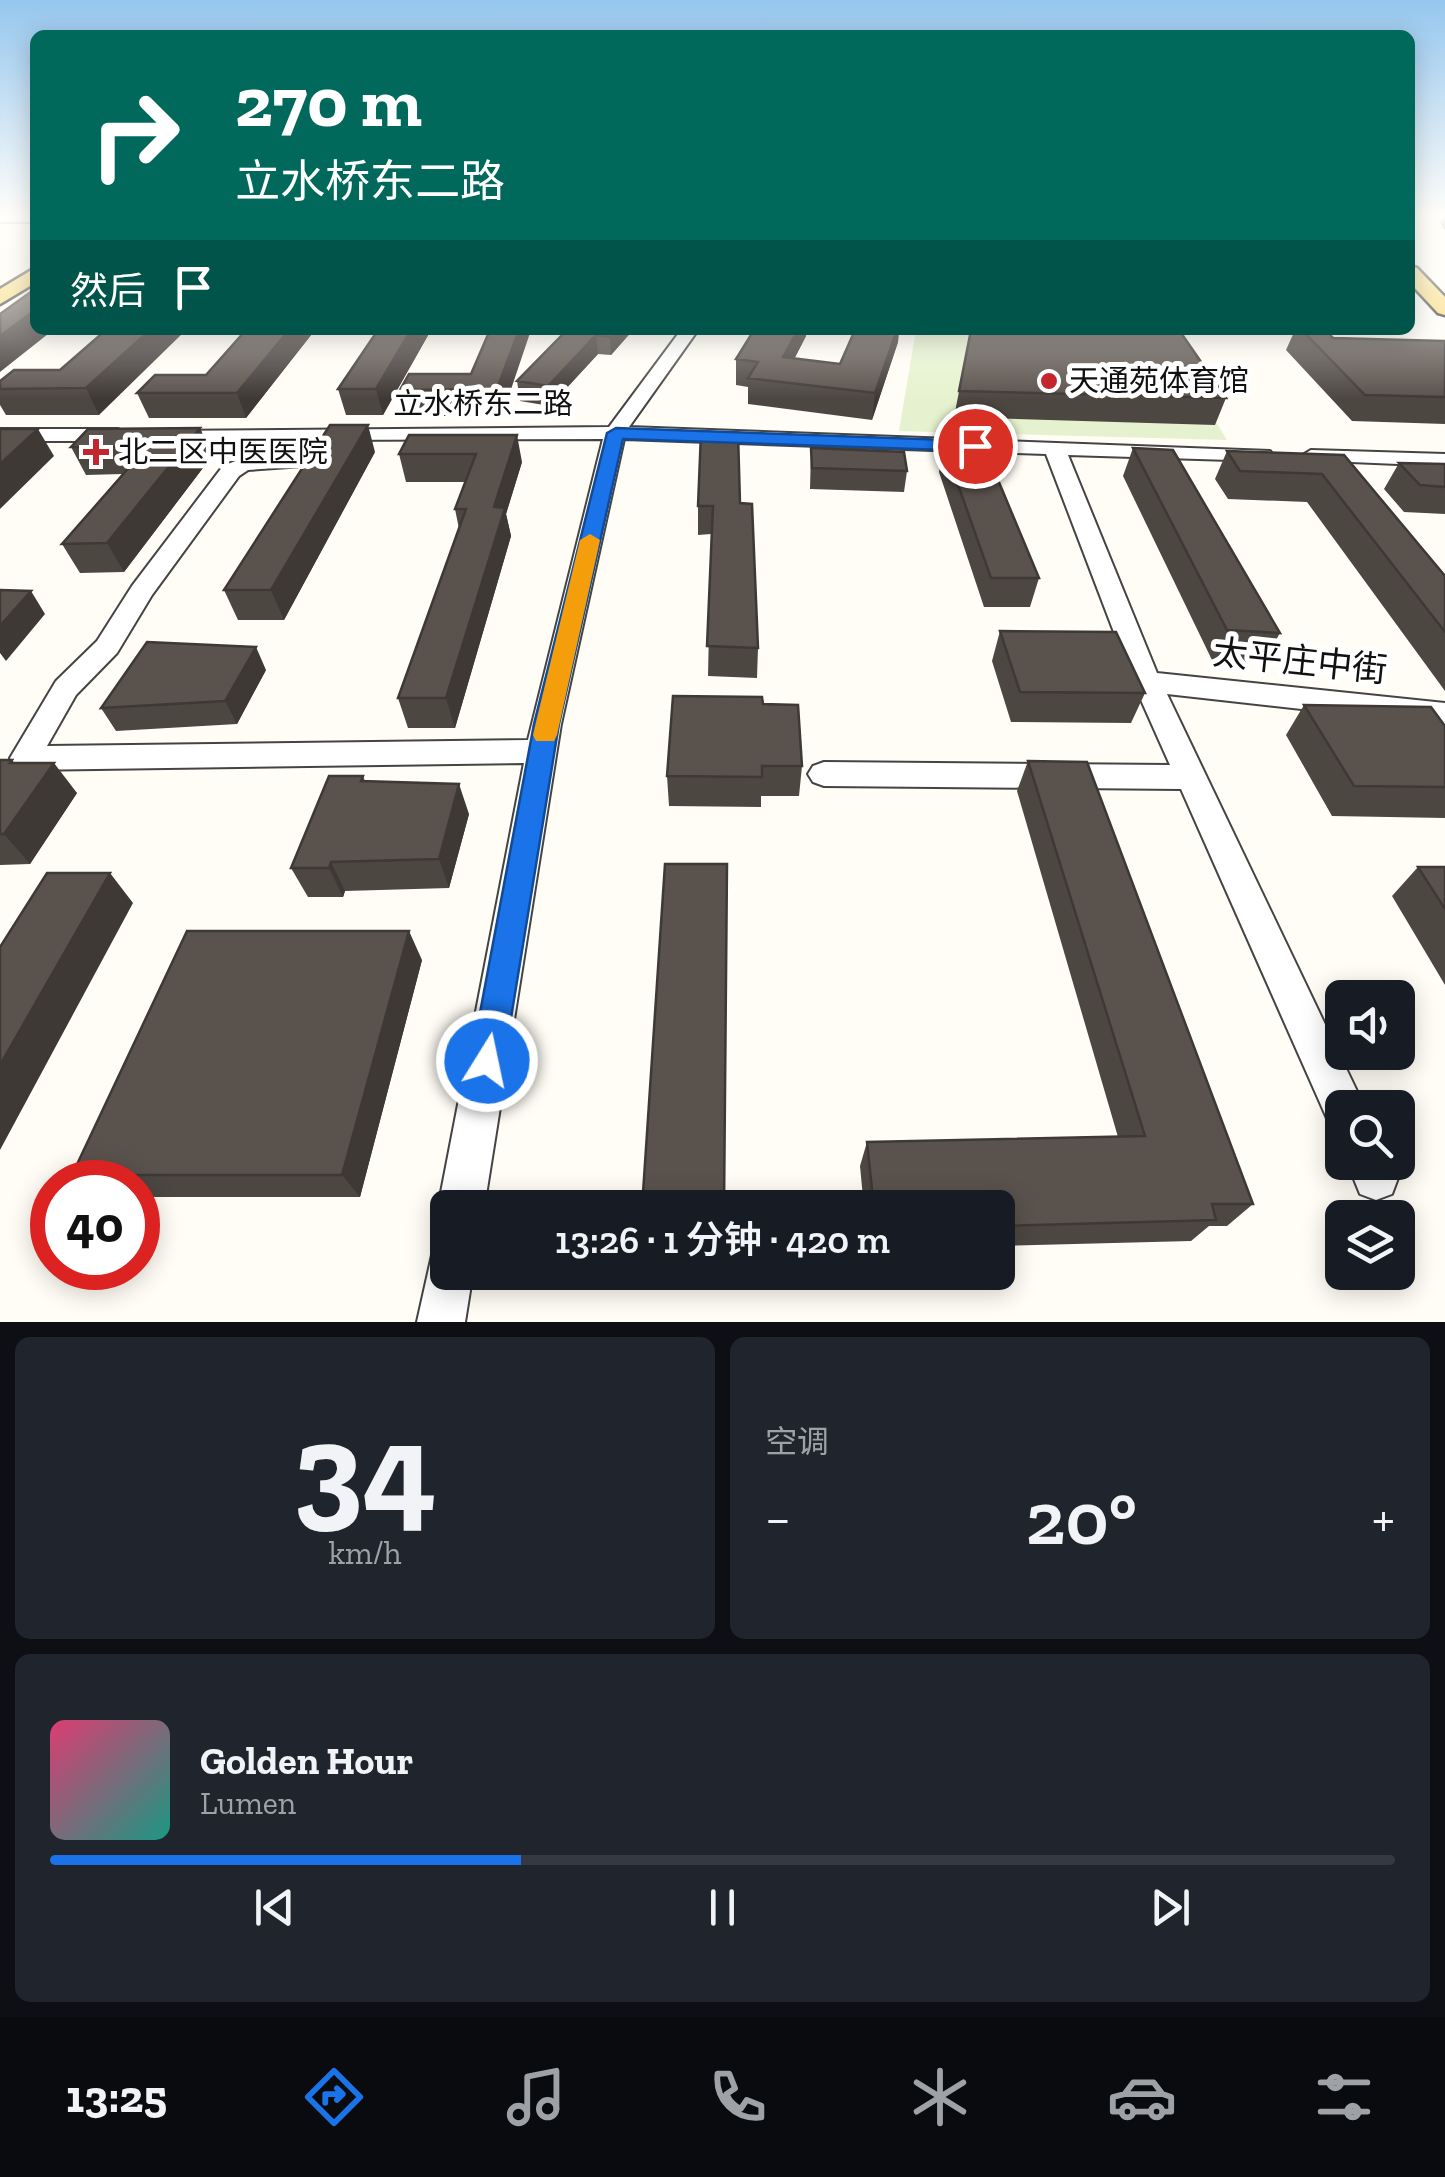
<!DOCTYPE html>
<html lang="zh">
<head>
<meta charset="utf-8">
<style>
  :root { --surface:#171b24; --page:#20242c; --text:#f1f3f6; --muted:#9ea1a6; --line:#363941; --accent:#1a73e8 }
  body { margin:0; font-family:"Zilla Slab","Noto Sans SC",serif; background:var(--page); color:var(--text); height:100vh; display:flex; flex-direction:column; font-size:38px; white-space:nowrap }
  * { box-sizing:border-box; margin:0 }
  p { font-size:32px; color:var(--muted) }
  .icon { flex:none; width:55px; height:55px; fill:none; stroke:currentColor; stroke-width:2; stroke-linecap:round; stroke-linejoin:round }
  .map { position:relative; height:1322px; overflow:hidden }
  .details { display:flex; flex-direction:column; gap:15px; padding:15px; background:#0d0f14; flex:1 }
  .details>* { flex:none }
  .top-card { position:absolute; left:30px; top:30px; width:1385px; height:305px; border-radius:15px; box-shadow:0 5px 25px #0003; background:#00695c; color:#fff; overflow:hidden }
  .tools { position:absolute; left:1325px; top:980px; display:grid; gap:20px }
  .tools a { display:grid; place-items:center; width:90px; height:90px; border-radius:15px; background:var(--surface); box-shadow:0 5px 25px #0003; font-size:50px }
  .speed { position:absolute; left:30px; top:1160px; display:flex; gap:20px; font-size:50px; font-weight:700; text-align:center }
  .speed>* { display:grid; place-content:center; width:130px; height:130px; border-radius:50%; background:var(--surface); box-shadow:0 5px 25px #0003; line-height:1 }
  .speed .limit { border:15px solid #d22; background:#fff; color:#111 }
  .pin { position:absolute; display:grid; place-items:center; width:85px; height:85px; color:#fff; margin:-42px; border:5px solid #fff; border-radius:50%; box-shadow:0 2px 10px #0007 }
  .me { position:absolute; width:110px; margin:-55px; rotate:10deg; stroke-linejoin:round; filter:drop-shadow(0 0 8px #0008) }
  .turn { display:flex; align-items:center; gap:35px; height:210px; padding:0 40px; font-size:45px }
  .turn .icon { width:130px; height:130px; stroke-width:2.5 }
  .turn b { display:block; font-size:70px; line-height:85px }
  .then { display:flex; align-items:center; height:95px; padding:0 40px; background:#0003; gap:20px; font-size:38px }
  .big { font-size:75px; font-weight:600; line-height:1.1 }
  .details .widget { flex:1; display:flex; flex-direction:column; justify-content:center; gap:15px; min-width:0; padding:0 35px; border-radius:15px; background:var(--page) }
  .details .dial { align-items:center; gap:0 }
  .dial b { font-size:130px; line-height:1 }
  .song { display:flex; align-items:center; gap:30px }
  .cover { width:120px; height:120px; border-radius:15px; background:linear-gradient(135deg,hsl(340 70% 55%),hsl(170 70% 35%)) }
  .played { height:10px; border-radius:5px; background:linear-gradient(90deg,var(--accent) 35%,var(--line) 35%) }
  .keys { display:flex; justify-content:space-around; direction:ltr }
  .heat { display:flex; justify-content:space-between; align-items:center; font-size:55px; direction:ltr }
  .details .tiles { flex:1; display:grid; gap:15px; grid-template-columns:1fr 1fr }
  .widget:last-child { grid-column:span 2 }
  .trip { position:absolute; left:430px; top:1190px; width:585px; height:100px; border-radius:15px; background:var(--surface); box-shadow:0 5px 25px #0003; font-weight:600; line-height:100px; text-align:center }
  .menu { display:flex; height:160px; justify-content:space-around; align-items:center; background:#090b0e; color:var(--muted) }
  .menu .icon { width:70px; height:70px }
  .menu .current { color:var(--accent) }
  .menu b { font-size:45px; color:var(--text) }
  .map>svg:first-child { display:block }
  .pitch { fill:#e6f2cf }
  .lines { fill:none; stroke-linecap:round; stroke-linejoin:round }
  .minor-casing { stroke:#444; stroke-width:4 }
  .major-casing { stroke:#222; stroke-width:5 }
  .minor { fill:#fff; fill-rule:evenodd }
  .major { fill:#f9d66b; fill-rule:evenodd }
  .wall { fill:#4d4742 }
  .shaded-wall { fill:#3f3936 }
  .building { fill:#5a524d; stroke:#3f3936; stroke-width:2.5 }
  .route { fill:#1a73e8; stroke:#114b97; stroke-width:2.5 }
  .slow { fill:#f59e0b }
  .poi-dot { fill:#c4262e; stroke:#fff; stroke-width:4 }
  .labels { text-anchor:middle; stroke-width:10; stroke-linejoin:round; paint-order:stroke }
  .far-poi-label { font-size:30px; fill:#111; stroke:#fff; text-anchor:start }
  .far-street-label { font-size:30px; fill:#111; stroke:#fff }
  .street-label { font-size:35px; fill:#111; stroke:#fff }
</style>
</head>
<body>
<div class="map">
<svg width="1445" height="1322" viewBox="0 0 1445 1322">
  <rect width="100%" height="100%" fill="#fffdf5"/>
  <path class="pitch" d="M916,330h245l66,110 -328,-9z"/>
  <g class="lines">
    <g class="minor-casing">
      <path id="minor" d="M0,214h35v8h-35z
        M681,330h17l-69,97 641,24 3,4 -10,6 -195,-6 89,218 288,30v22l-278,-31 198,414h-23v20l-13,-5 -148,-334 -357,-3 -11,-4 -5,-8 5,-8 11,-4 346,3 -37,-83 -87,-228 -422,-15 -63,285 -77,484h-36v17l-10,-17 86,-445 -499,7 -11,-4 -4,-8 46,-77 41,-40 35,-55 91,-120 20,-8 46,-2 9,-16 -132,1 -7,-2v-8l450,-4zM603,439l-75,301 -481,6 29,-51 41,-42 35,-58 87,-119 9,-6 55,-4 15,-26z
        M0,429h118l10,6 -10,6h-118z
        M1311,450l134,4v12l-141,-6 -3,-4z
        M1347,1162h45l6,16 -6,16 -16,6 -16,-6z
        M448,1249v23h25l-8,50h-48l15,-67z"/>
    </g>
    <g class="major-casing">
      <path id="major" d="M1410,266l7,2 28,29v18l-7,-2 -28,-30z
        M35,268v15l-35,21v-15z"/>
    </g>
    <use href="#minor" class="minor"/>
    <use href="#major" class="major"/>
  </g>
  <path class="wall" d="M1445,214v16l-5,-7z
    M106,330l-7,85h-93l-6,-10v-24l60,-11z
    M246,330h69l-69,88h-97l-12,-25 69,-18z
    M378,330h53l-48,85h-37l-8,-26z
    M490,330l12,86h-95l-7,-26 71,-16z
    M633,330l-22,25 -13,-1 -48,52 -30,-5 -3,-20 61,-49z
    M754,330h52v6l-12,23 46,5 15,-34h44l-1,12 -26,78 -124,-16v-17l-12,-2v-26z
    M971,330l255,68 -11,27 -261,-8z
    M1295,330h30l8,8 112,3v83l-93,-3 -66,-71z
    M200,428l12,28 -88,116 -44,1 -18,-29 60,-70 -36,1 -15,-28z
    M409,435l113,27 -16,52 5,22 -56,192h-47l-10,-30 61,-169 -4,-20 10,-27h-59l-7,-28z
    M944,445l95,133 -9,29h-46l-45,-135z
    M811,448l96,23 -3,21 -94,-3z
    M1133,448l147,185 -17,30 -51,-3 -89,-184z
    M1227,451l117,4 101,121v115l-138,-189 -79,-3 -13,-20z
    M375,452l-91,168h-46l-14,-30z
    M1399,463l46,1v50l-41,-2 -20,-23z
    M740,503l18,145 -1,30 -49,-2 3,-142 -13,1v-29z
    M1000,631l145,62 -14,30 -120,-1 -19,-61z
    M266,670l-29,54 -121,7 -15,-23z
    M763,704l39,62 -3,30h-38v11l-92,-1 -2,-30z
    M1304,705l141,82v31l-113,-2 -46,-81z
    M0,760l14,3 63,30 -47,71 -30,1z
    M1028,761l225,443 -26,22h-18l-18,15 -193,5v-38h-134l-4,-42 7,-24 251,-5 -101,-346z
    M363,776l2,5 104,33 -20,74 -104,3 -2,6h-35l-17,-29z
    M1418,867h27v118l-53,-89z
    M422,960l-62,237h-222v-15h-55l-11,-7z"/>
  <path class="shaded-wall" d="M35,310v20h18l-53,42v-36z
    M150,330h36l-87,85 -13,-27z
    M289,330h26l-69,88 -9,-25z
    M411,330h20l-48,85 -7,-26z
    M519,330h12l-29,86 -5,-27z
    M615,330h18l-22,25 -1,-18z
    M798,330h8v6l-24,47 1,-26z
    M897,330h2l-1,12 -26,78 3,-27z
    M596,335l2,19 -48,52 -2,-20z
    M368,425l7,27 -91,168 -13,-30z
    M200,428l12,28 -88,116 -17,-29z
    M38,429l16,27 -54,53v-45z
    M517,435l5,27 -16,52 5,22 -56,192 -9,-30 48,-191z
    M31,591l14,23 -39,47 -6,-8v-27z
    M256,647l10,23 -29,54 -12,-23z
    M12,760l23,29 19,-26 23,30 -47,71 -26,-30 6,-71z
    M459,784l10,30 -20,74 -10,-29z
    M331,862l14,29 -2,6 -14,-29z
    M110,873l23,30 -133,247v-85z
    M409,931l13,29 -62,237 -18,-22z"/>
  <path class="building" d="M35,289v21l-35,26v-22z
    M106,330h44l-64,58 -86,1v-8l14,-11h46z
    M246,330h43l-52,63h-100l18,-18h51z
    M378,330h33l-35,59h-38z
    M490,330h29l-22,59 -97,1 9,-16h62z
    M581,330h34l-5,7 -14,-2 -48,51 -31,-5 49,-50 12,1z
    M754,330h44l-15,27 57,7 15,-34h42l-22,63 -127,-15 10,-16 -22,-3z
    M971,330h208l47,68 -267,-7z
    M1302,330h23l8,8 112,3v56l-80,-2z
    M330,425h38l-97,165h-47z
    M200,428l-93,115 -45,1 85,-97h-76l17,-18z
    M0,429h38l-38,35z
    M701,433h37l2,70 12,1 6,144 -51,-2 6,-140h-15z
    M409,435h108l-23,72 11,1 -59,190h-48l68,-189h-11l21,-55h-77z
    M983,444l56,134h-48l-47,-133z
    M811,448l93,4 3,19 -95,-3z
    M1133,448l40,2 107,183 -53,-3z
    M1227,451l117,4 101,121v56l-123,-158 -82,-3z
    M1399,463l46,1v23l-25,-2z
    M0,590l31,1 -31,35z
    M1000,631l116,1 29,61 -125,-1z
    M147,642l109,5 -31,54 -124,7z
    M673,696l89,1 1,7 35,1 4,61h-40v11l-95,-1z
    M1304,705l127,2 14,19v61l-91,-1z
    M0,760h12l-2,3h44l-50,71h-4z
    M1028,761l59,1 166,442h-41l4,16 -218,6v-18h-124l-7,-66 278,-6z
    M329,776h34l-2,5 98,3 -20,75 -108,3 -2,6h-38z
    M665,864h62l-3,344h-82z
    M1418,867h27v42z
    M47,873h63l-110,192v-118z
    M187,931h222l-67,244h-270z"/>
  <linearGradient id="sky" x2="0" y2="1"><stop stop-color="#95c6ee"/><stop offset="0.54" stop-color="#fffefa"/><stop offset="1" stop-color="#fffefa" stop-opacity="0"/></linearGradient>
  <rect width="1445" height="399" fill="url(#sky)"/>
  <path class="route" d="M616,428l359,13 9,5 -9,5 -352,-12 -64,285 -55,337 -5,12 -12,4 -12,-4 -4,-12 63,-337 73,-291z"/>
  <path class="slow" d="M590,534l10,6 -43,195 -3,6h-18l-3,-6 47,-195z"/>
  <g class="poi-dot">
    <circle cx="1049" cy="381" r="10"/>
    <path d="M91 437h10v10h10v10h-10v10h-10v-10h-10v-10h10z"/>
  </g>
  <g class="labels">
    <g class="far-poi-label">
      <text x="1069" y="391">天通苑体育馆</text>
      <text x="118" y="462">北二区中医医院</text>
    </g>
    <g class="far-street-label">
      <text x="483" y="414">立水桥东二路</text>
    </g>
    <g class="street-label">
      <text transform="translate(1300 661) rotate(6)" y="12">太平庄中街</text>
    </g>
  </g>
</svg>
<div class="tools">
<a><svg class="icon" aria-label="sound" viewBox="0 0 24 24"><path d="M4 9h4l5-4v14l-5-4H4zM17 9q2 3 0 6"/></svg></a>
<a><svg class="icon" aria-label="search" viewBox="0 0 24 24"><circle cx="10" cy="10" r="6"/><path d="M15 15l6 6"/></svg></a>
<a><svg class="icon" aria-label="layers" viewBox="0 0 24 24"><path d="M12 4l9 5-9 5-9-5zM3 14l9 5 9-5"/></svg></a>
</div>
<div class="speed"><div class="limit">40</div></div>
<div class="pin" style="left:975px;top:446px;background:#d93025"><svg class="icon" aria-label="arrive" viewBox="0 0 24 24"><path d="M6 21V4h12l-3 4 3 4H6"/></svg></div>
<svg class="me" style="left:487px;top:1061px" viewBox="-20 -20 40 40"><circle r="17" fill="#1a73e8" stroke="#fff" stroke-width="3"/><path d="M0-11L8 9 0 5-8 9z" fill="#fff"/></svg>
<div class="trip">13:26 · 1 分钟 · 420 m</div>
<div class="top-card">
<div class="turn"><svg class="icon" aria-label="right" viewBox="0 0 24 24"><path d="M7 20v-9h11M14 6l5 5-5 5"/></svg><div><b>270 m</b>立水桥东二路</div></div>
<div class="then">然后<svg class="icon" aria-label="arrive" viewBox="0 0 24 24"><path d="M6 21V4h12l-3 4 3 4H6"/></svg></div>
</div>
</div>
<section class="details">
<div class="tiles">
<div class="widget dial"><b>34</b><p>km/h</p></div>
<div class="widget"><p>空调</p>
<div class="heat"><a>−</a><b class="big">20°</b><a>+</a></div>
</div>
<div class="widget">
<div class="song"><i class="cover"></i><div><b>Golden Hour</b><p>Lumen</p></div></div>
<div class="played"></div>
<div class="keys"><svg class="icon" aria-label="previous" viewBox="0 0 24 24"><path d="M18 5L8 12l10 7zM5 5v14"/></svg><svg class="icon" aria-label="pause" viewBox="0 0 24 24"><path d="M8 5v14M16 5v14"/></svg><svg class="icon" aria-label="next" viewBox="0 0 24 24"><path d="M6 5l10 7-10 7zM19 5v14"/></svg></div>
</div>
</div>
</section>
<nav class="menu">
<b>13:25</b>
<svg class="icon current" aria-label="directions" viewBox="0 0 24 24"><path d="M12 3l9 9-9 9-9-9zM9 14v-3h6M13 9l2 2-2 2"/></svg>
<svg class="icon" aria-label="music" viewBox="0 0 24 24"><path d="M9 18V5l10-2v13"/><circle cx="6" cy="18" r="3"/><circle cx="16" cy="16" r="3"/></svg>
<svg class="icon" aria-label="phone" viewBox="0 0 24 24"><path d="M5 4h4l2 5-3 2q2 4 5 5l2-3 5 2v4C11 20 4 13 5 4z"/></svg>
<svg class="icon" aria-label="climate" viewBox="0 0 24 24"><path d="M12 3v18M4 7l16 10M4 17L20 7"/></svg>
<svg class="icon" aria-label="car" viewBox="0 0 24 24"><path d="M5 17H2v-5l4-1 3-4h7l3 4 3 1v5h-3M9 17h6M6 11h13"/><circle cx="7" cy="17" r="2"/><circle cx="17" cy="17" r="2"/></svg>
<svg class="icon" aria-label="filters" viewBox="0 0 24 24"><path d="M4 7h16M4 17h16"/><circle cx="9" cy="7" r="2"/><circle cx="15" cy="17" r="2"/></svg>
</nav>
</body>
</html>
